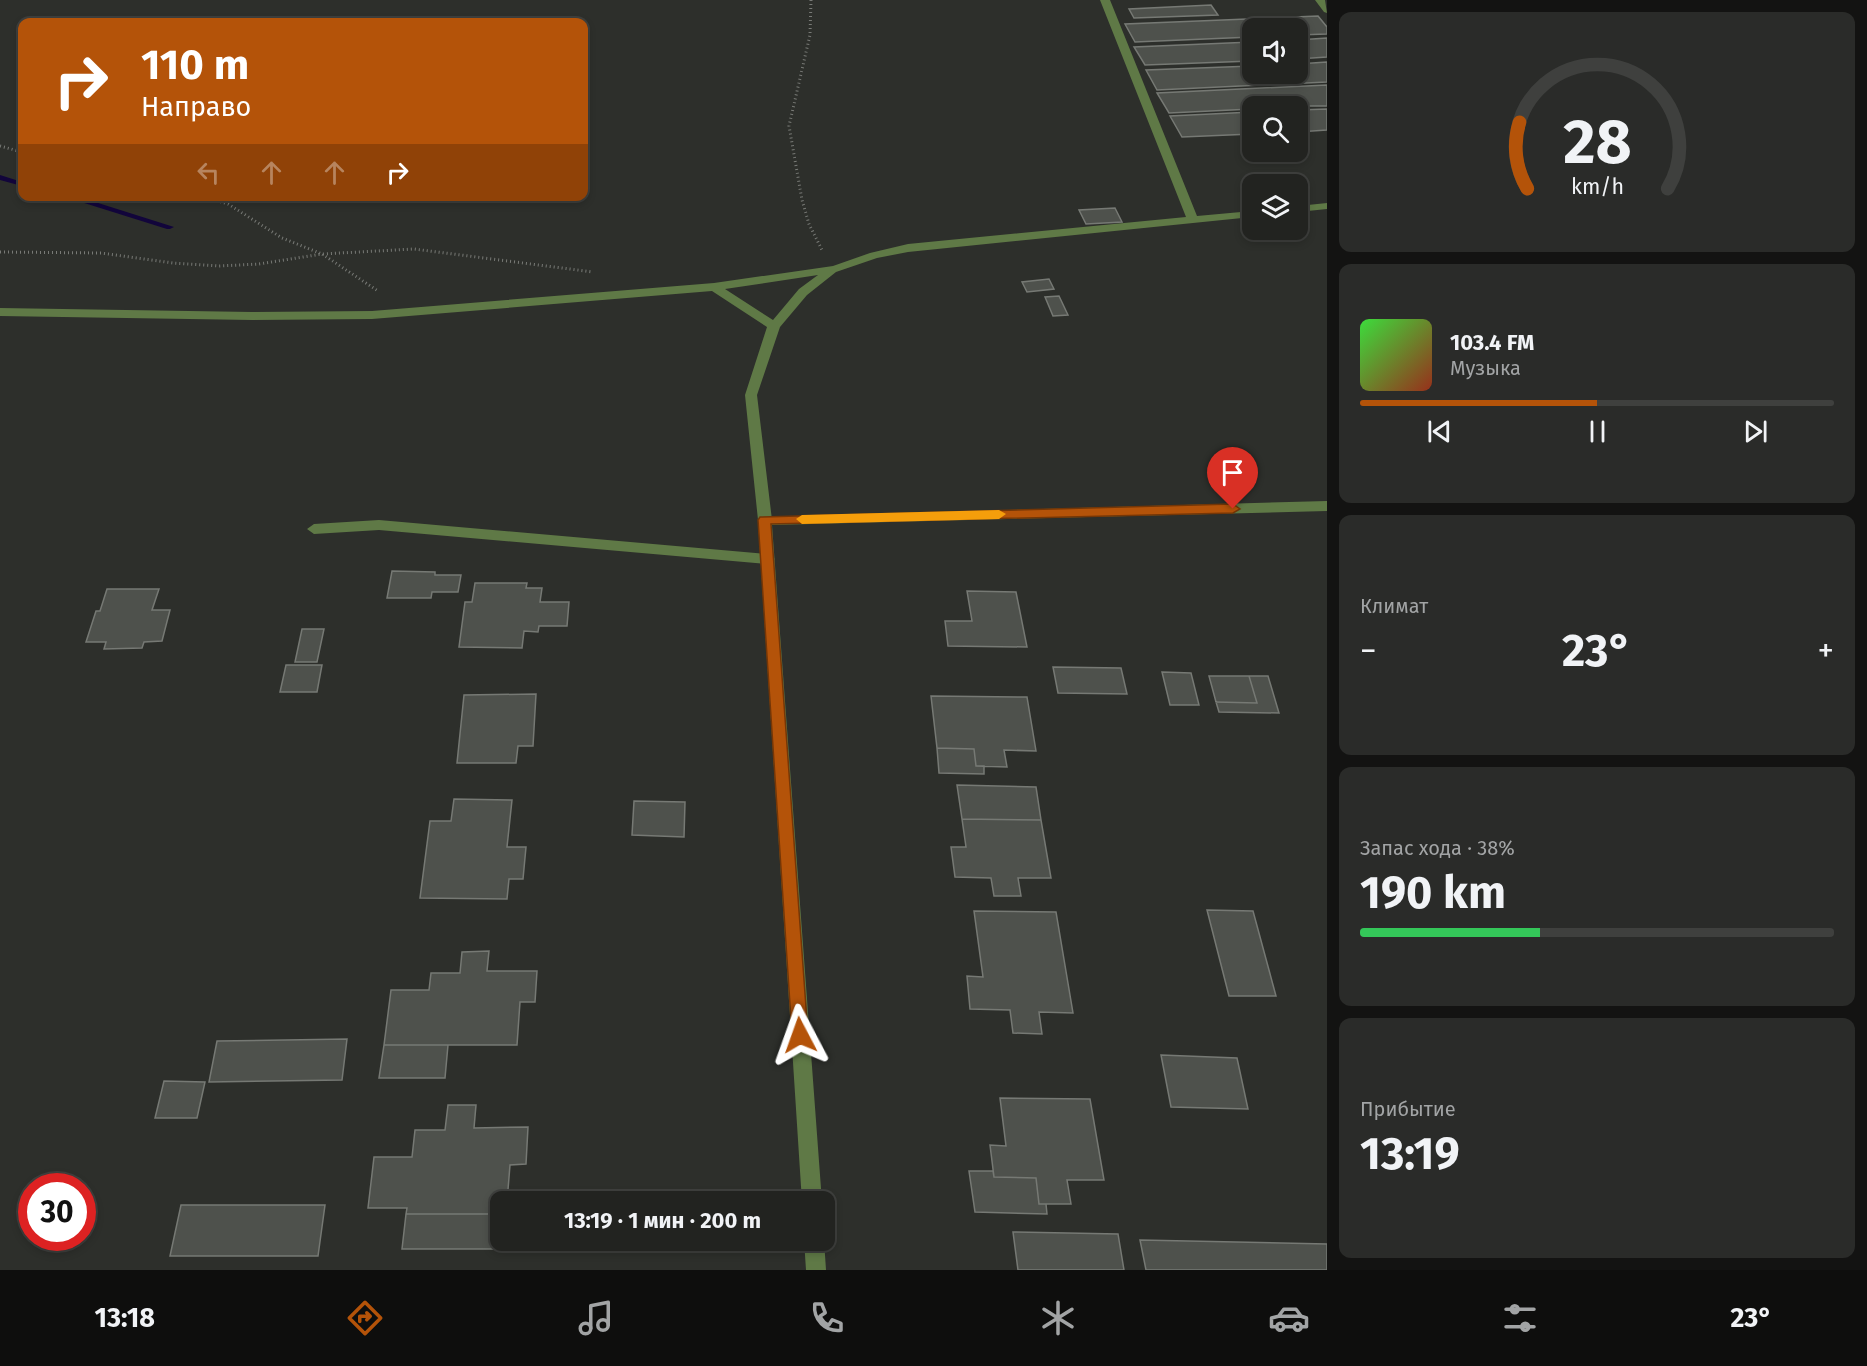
<!DOCTYPE html>
<html lang="ru">
<head>
<meta charset="utf-8">
<style>
  :root { --surface:#222320; --page:#2a2b29; --text:#f1f3f6; --muted:#a2a4a5; --line:#3f403e; --accent:#b45309 }
  body { margin:0; font-family:"Fira Sans",sans-serif; background:var(--page); color:var(--text); height:100vh; display:flex; flex-direction:column; font-size:22px; white-space:nowrap }
  * { box-sizing:border-box; margin:0 }
  p { font-size:20px; color:var(--muted) }
  .icon { flex:none; width:33px; height:33px; fill:none; stroke:currentColor; stroke-width:2; stroke-linecap:round; stroke-linejoin:round }
  .map { position:relative; flex:1; overflow:hidden }
  .details { display:flex; flex-direction:column; gap:12px; padding:12px; background:#131312; width:540px }
  .details>* { flex:none }
  .top-card { position:absolute; left:18px; top:18px; width:570px; height:183px; border-radius:12px; box-shadow:0 3px 9px #0003,0 0 0 2px var(--line); background:#b45309; color:#fff; overflow:hidden }
  .fabs { position:absolute; left:1242px; top:18px; display:grid; gap:12px }
  .fabs a { display:grid; place-items:center; width:66px; height:66px; border-radius:12px; background:var(--surface); box-shadow:0 3px 9px #0003,0 0 0 2px var(--line); font-size:30px }
  .speed { position:absolute; left:18px; top:1173px; display:flex; gap:12px; font-size:30px; font-weight:700; text-align:center }
  .speed>* { display:grid; place-content:center; width:78px; height:78px; border-radius:50%; background:var(--surface); box-shadow:0 3px 9px #0003,0 0 0 2px var(--line); line-height:1 }
  .speed .limit { border:9px solid #d22; background:#fff; color:#111 }
  .pin { position:absolute; display:grid; place-items:center; width:51px; height:51px; color:#fff; margin:-62px -26px; border-radius:50% 50% 50% 0; rotate:-45deg; box-shadow:0 0 6px #0007 }
  .pin .icon { rotate:45deg }
  .me { position:absolute; width:66px; margin:-33px; rotate:356deg; stroke-linejoin:round; filter:drop-shadow(0 0 4px #0008) }
  .turn { display:flex; align-items:center; gap:21px; height:126px; padding:0 24px; font-size:27px }
  .turn .icon { width:78px; height:78px; stroke-width:2.5 }
  .turn b { display:block; font-size:42px; line-height:51px }
  .lanes { display:flex; align-items:center; height:57px; padding:0 24px; background:#0003; justify-content:center; gap:30px; direction:ltr }
  .lanes .off { opacity:.35 }
  .big { font-size:45px; font-weight:700; line-height:1.1 }
  .details .widget { flex:1; display:flex; flex-direction:column; justify-content:center; gap:9px; min-width:0; padding:0 21px; border-radius:12px; background:var(--page) }
  .details .dial { align-items:center; gap:0 }
  .dial svg { height:156px; overflow:visible; fill:none; stroke:var(--line); stroke-width:7; stroke-linecap:round; text-anchor:middle }
  .dial text { fill:var(--text); stroke:none }
  .song { display:flex; align-items:center; gap:18px }
  .cover { width:72px; height:72px; border-radius:9px; background:linear-gradient(135deg,hsl(120 70% 55%),hsl(10 70% 35%)) }
  .played { height:6px; border-radius:3px; background:linear-gradient(90deg,var(--accent) 50%,var(--line) 50%) }
  .keys { display:flex; justify-content:space-around; direction:ltr }
  .heat { display:flex; justify-content:space-between; align-items:center; font-size:33px; direction:ltr }
  .charge { height:9px; border-radius:4px; background:linear-gradient(90deg,#34c759 38%,var(--line) 0) }
  .trip { position:absolute; left:490px; top:1191px; width:345px; height:60px; border-radius:12px; background:var(--surface); box-shadow:0 3px 9px #0003,0 0 0 2px var(--line); font-weight:700; line-height:60px; text-align:center }
  .menu { display:flex; height:96px; justify-content:space-around; align-items:center; background:#0e0e0d; color:var(--muted) }
  .menu .icon { width:42px; height:42px }
  .menu .on { color:var(--accent) }
  .menu b { font-size:27px; color:var(--text) }
  main { display:flex; flex:1; min-height:0 }
  .map>svg:first-child { display:block }
  .lines { fill:none; stroke-linecap:round; stroke-linejoin:round }
  .stream { fill:#12053b; fill-rule:evenodd }
  .building { fill:#4e514c; stroke:#767974; stroke-width:1.5 }
  .path { stroke:#787a76; stroke-width:3; stroke-dasharray:1 3; stroke-linecap:butt }
  .lane { fill:#5f7946; fill-rule:evenodd }
  .street { fill:#5f7946; fill-rule:evenodd }
  .route { fill:#b45309; stroke:#753606; stroke-width:1.5 }
  .slow { fill:#f59e0b }
</style>
</head>
<body>
<main>
<div class="map">
<svg width="1327" height="1270" viewBox="0 0 1327 1270">
  <rect width="100%" height="100%" fill="#2d2f2b"/>
  <g class="lines">
    <path class="stream" d="M0,175l22,7v4l-22,-6z
      M62,196h14l98,31 -4,2h-3z"/>
  </g>
  <path class="building" d="M1211,5l7,10 -84,3 -5,-9z
    M1318,16l9,11v7l-29,1v-7h-46v9l-117,5 -10,-18z
    M1327,38v19l-29,2v-19z
    M1252,42v19l-107,4 -11,-18z
    M1327,62v20l-170,8 -11,-20 106,-4v8h46v-10z
    M1327,85v21h-75v3l-83,4 -12,-20z
    M1327,109v21l-29,2v-22z
    M1252,112v22l-70,3 -12,-21z
    M1115,208l7,14 -36,2 -7,-14z
    M1049,279l5,10 -27,3 -5,-10z
    M1059,296l9,19 -15,1 -8,-19z
    M392,571l43,1v3h26l-3,17h-26l-1,6h-44z
    M475,583h52l-1,5h16l-2,14h29l-2,24h-28l-1,6 -14,-1 -2,17 -63,-1 6,-45h7z
    M107,589h52l-7,21h18l-8,31 -18,1 -2,6 -38,1 2,-7h-20l10,-31h4z
    M967,591l49,1 11,55 -79,-1 -3,-25h27z
    M302,629h22l-7,33h-22z
    M286,665h36l-5,27h-37z
    M1053,667l68,1 6,26 -69,-1z
    M1162,672l29,1 8,32h-29z
    M1209,676h40l8,27 -41,-1z
    M1249,676h19l11,37 -60,-1 -3,-10 41,1z
    M536,694l-3,52h-15l-2,17h-59l7,-68z
    M931,696l96,1 9,54 -32,-1 3,17 -31,-1 -2,-17 -37,-1z
    M937,748l37,1 2,17h8v8l-45,-1z
    M957,785l79,2 5,33 -79,-1z
    M454,799l58,1 -5,47h19l-3,32h-14l-2,20 -87,-1 10,-77h21z
    M634,801l51,1 -1,35 -52,-2z
    M962,819l79,1 10,58h-33l3,18h-27l-3,-18 -36,-1 -4,-30h15z
    M1207,910l46,1 23,85h-47z
    M974,911l82,1 17,101 -34,-1 3,22 -29,-1 -3,-23 -40,-1 -3,-33 16,1z
    M489,951l-2,20h50l-2,31h-15l-3,43h-133l7,-55h38l2,-17h29l2,-21z
    M347,1039l-5,41 -133,2 8,-41z
    M384,1045h64l-3,33h-66z
    M1161,1055l76,3 11,51 -77,-2z
    M164,1081l41,1 -8,36h-42z
    M1000,1098l90,1 14,81h-37l4,24h-32l-3,-26 -42,-1 -4,-32 16,1z
    M448,1105h28l-2,23 54,-1 -2,37 -16,1 -3,37h-6v12h-95l1,-6h-39l6,-51h38l3,-27h30z
    M969,1171h24l1,6 42,1 3,26h7l1,10 -72,-2z
    M181,1205h144l-7,51h-148z
    M406,1214h95v26h4l-1,9h-102z
    M1013,1232l105,2 6,36h-106z
    M1140,1240l187,4v26h-181z"/>
  <g class="lines">
    <path class="path" d="M811,0l-1,35 -21,91 13,74 7,24 13,26
      M0,146l22,6
      M201,196l27,8 54,34 40,16 92,-5 179,23
      M0,252l101,1 72,10 46,3 40,-2 63,-10 56,37"/>
    <path class="lane" d="M1100,0h10l87,216 55,-5v6l-344,35 -31,6 -41,14 -29,23 -27,32 -23,68 15,125 -7,5 -7,-5 -13,-125 22,-68 -55,-36 -340,28 -120,1 -252,-4v-8l252,4 120,-1 342,-28 119,-17 37,-13 38,-9 278,-27zM818,275l-19,14 -26,31 -48,-31z
      M1315,0h10l2,13 -3,-1z
      M1327,203v6l-29,3v-6z
      M379,520l389,34 7,5 -7,5 -389,-34 -65,4 -7,-5 7,-5z"/>
    <path class="street" d="M1327,501v10l-555,14 50,677h-20l-44,-682 2,-3z
      M804,1240h20l2,30h-20z"/>
  </g>
  <path class="route" d="M1233,504l7,5 -7,4 -462,11 37,511 -2,5 -6,3 -6,-3 -2,-5 -34,-515 2,-3z"/>
  <path class="slow" d="M999,510l7,4 -7,5 -197,5 -6,-5 6,-4z"/>
</svg>
<div class="fabs">
<a><svg class="icon" aria-label="sound" viewBox="0 0 24 24"><path d="M4 9h4l5-4v14l-5-4H4zM17 9q2 3 0 6"/></svg></a>
<a><svg class="icon" aria-label="search" viewBox="0 0 24 24"><circle cx="10" cy="10" r="6"/><path d="M15 15l6 6"/></svg></a>
<a><svg class="icon" aria-label="layers" viewBox="0 0 24 24"><path d="M12 4l9 5-9 5-9-5zM3 14l9 5 9-5"/></svg></a>
</div>
<div class="speed"><div class="limit">30</div></div>
<div class="pin" style="left:1233px;top:509px;background:#d93025"><svg class="icon" aria-label="arrive" viewBox="0 0 24 24"><path d="M6 21V4h12l-3 4 3 4H6"/></svg></div>
<svg class="me" style="left:800px;top:1035px" viewBox="-20 -20 40 40"><path d="M0-17L14 15 0 8-14 15z" fill="#b45309" stroke="#fff" stroke-width="4"/></svg>
<div class="trip">13:19 · 1 мин · 200 m</div>
<div class="top-card">
<div class="turn"><svg class="icon" aria-label="right" viewBox="0 0 24 24"><path d="M7 20v-9h11M14 6l5 5-5 5"/></svg><div><b>110 m</b>Направо</div></div>
<div class="lanes"><svg class="icon off" aria-label="left" viewBox="0 0 24 24"><path d="M17 20v-9H6M10 6l-5 5 5 5"/></svg><svg class="icon off" aria-label="ahead" viewBox="0 0 24 24"><path d="M12 20V5M6 11l6-6 6 6"/></svg><svg class="icon off" aria-label="ahead" viewBox="0 0 24 24"><path d="M12 20V5M6 11l6-6 6 6"/></svg><svg class="icon" aria-label="right" viewBox="0 0 24 24"><path d="M7 20v-9h11M14 6l5 5-5 5"/></svg></div>
</div>
</div>
<section class="details">
<div class="widget dial"><svg viewBox="0 0 100 80">
<path d="M14 69A42 42 0 1 1 86 69"/>
<path d="M14 69A42 42 0 0 1 10 35" stroke="#b45309"/>
<text x="50" y="56" font-size="32" font-weight="700">28</text>
<text x="50" y="72" font-size="11">km/h</text>
</svg></div>
<div class="widget">
<div class="song"><i class="cover"></i><div><b>103.4 FM</b><p>Музыка</p></div></div>
<div class="played"></div>
<div class="keys"><svg class="icon" aria-label="previous" viewBox="0 0 24 24"><path d="M18 5L8 12l10 7zM5 5v14"/></svg><svg class="icon" aria-label="pause" viewBox="0 0 24 24"><path d="M8 5v14M16 5v14"/></svg><svg class="icon" aria-label="next" viewBox="0 0 24 24"><path d="M6 5l10 7-10 7zM19 5v14"/></svg></div>
</div>
<div class="widget"><p>Климат</p>
<div class="heat"><a>−</a><b class="big">23°</b><a>+</a></div>
</div>
<div class="widget"><p>Запас хода · 38%</p><b class="big">190 km</b><div class="charge"></div></div>
<div class="widget"><p>Прибытие</p><b class="big">13:19</b></div>
</section>
</main>
<nav class="menu">
<b>13:18</b>
<svg class="icon on" aria-label="directions" viewBox="0 0 24 24"><path d="M12 3l9 9-9 9-9-9zM9 14v-3h6M13 9l2 2-2 2"/></svg>
<svg class="icon" aria-label="music" viewBox="0 0 24 24"><path d="M9 18V5l10-2v13"/><circle cx="6" cy="18" r="3"/><circle cx="16" cy="16" r="3"/></svg>
<svg class="icon" aria-label="phone" viewBox="0 0 24 24"><path d="M5 4h4l2 5-3 2q2 4 5 5l2-3 5 2v4C11 20 4 13 5 4z"/></svg>
<svg class="icon" aria-label="climate" viewBox="0 0 24 24"><path d="M12 3v18M4 7l16 10M4 17L20 7"/></svg>
<svg class="icon" aria-label="car" viewBox="0 0 24 24"><path d="M5 17H2v-5l4-1 3-4h7l3 4 3 1v5h-3M9 17h6M6 11h13"/><circle cx="7" cy="17" r="2"/><circle cx="17" cy="17" r="2"/></svg>
<svg class="icon" aria-label="filters" viewBox="0 0 24 24"><path d="M4 7h16M4 17h16"/><circle cx="9" cy="7" r="2"/><circle cx="15" cy="17" r="2"/></svg>
<b>23°</b>
</nav>
</body>
</html>
